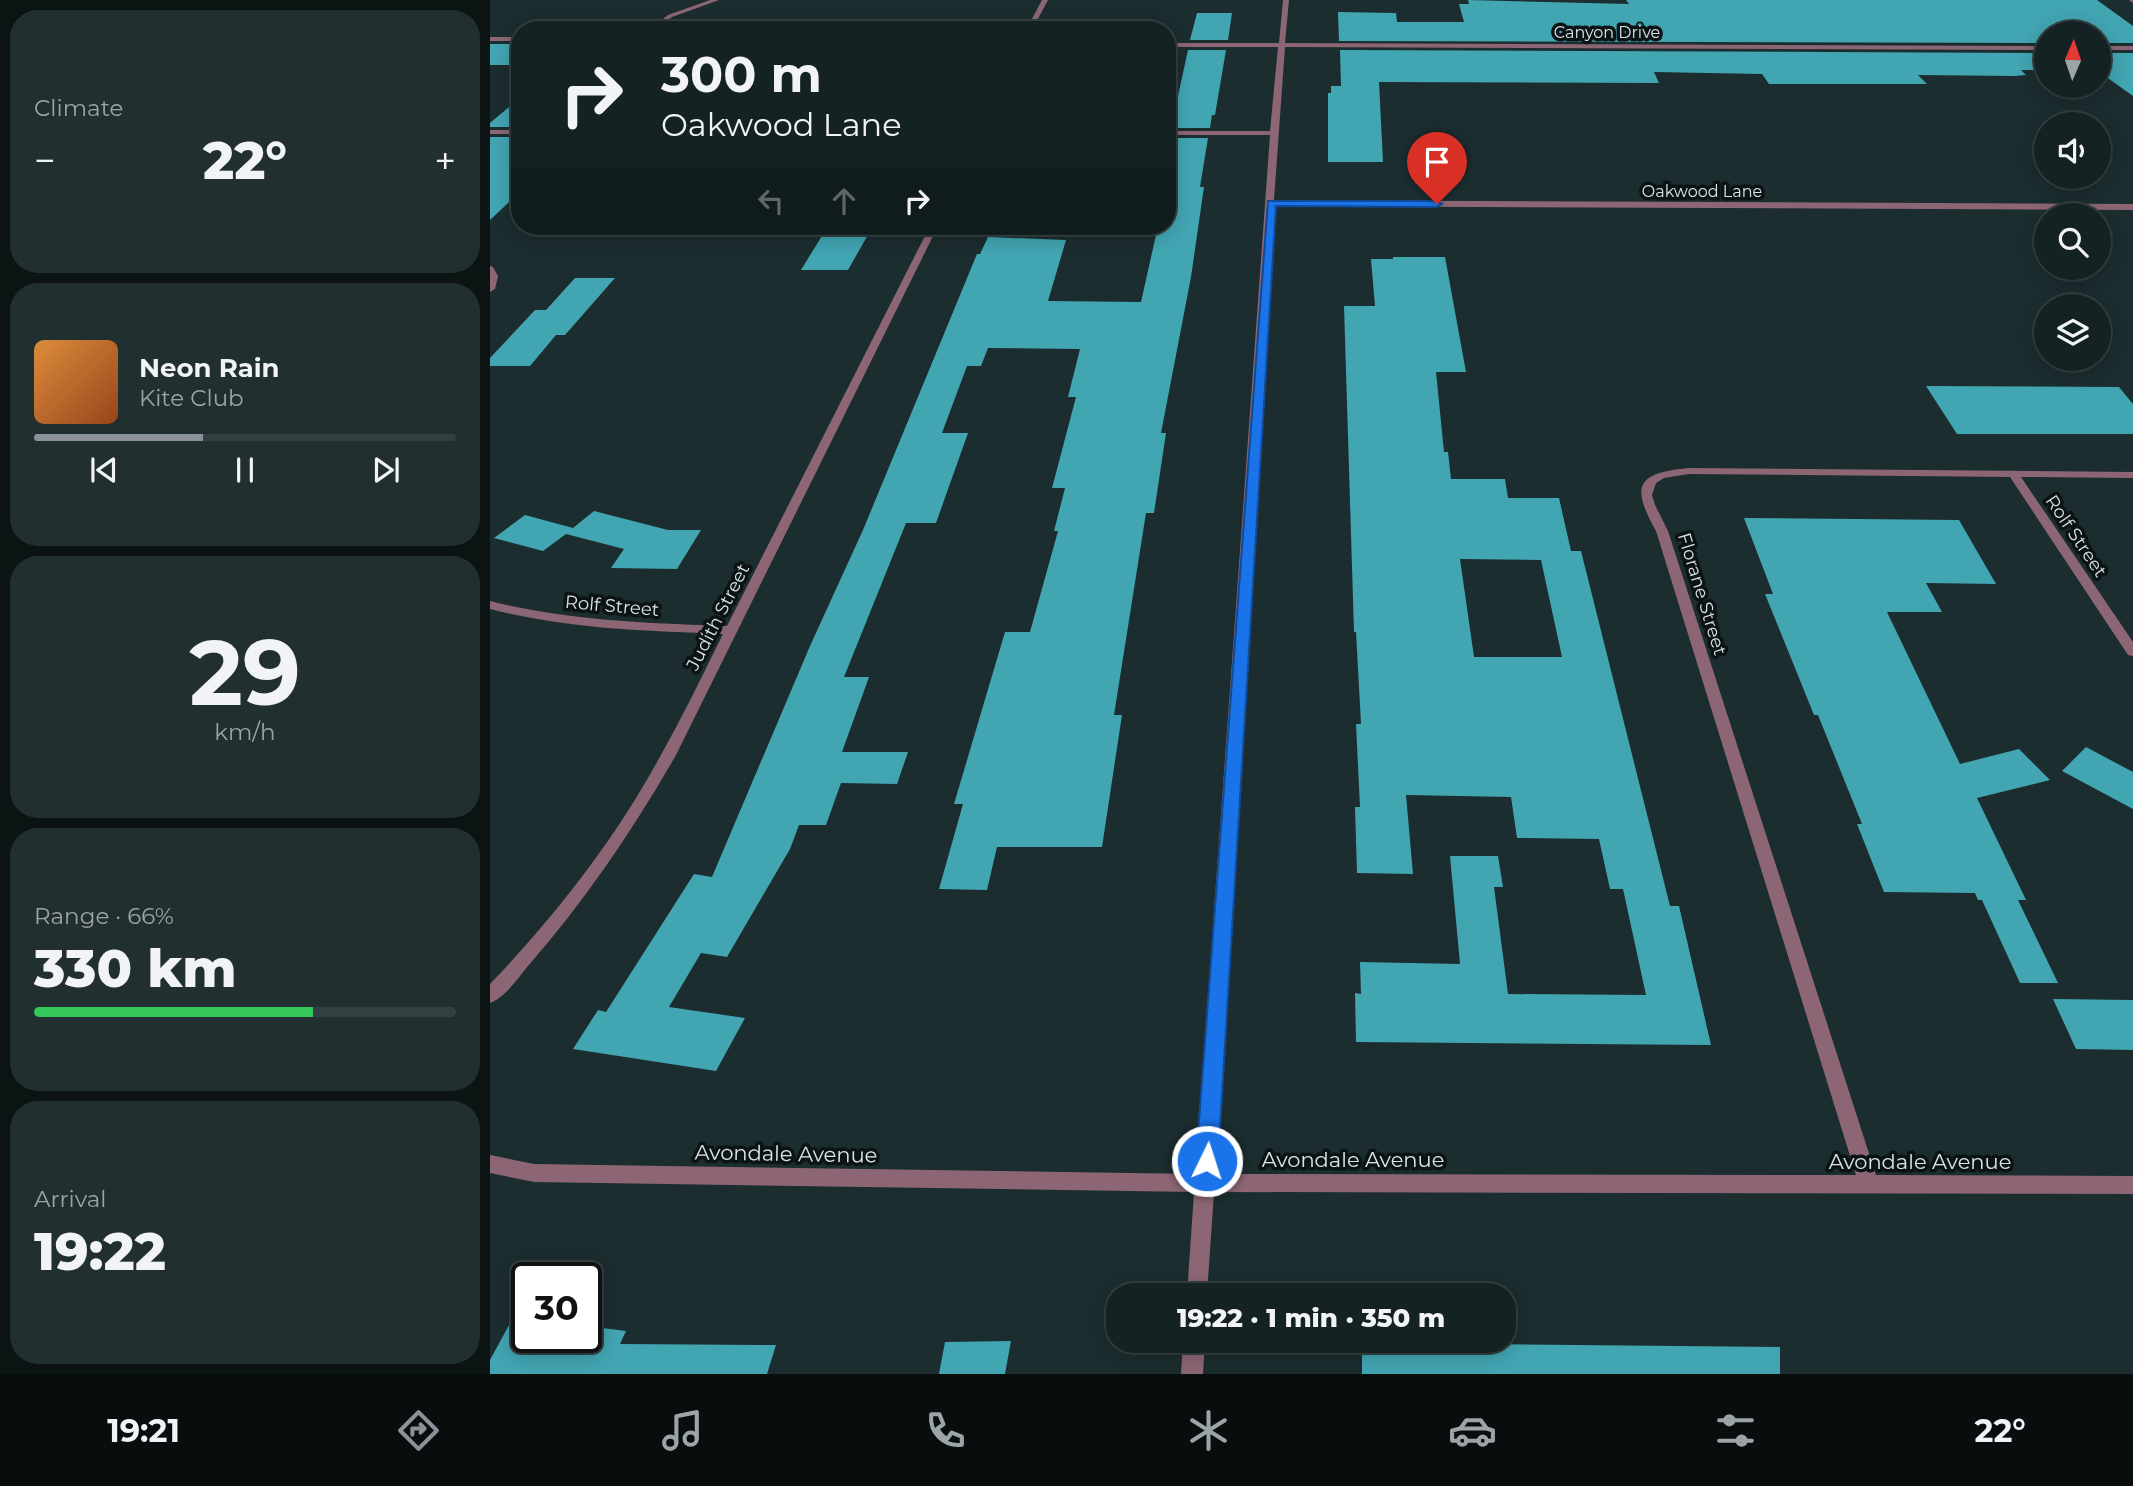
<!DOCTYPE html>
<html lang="en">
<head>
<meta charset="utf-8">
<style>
  :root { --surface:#152223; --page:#222f30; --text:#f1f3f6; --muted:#9da4a6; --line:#343f41; --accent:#8c9099 }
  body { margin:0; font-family:Montserrat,sans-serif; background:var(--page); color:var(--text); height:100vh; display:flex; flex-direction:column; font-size:26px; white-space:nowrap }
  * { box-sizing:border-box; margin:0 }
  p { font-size:23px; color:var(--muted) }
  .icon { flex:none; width:38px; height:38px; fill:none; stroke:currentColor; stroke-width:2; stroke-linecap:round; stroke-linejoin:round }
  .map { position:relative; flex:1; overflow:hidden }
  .drawer { display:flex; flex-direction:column; gap:10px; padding:10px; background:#0c1313; width:490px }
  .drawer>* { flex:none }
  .hud { position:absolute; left:21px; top:21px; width:665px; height:214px; border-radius:28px; box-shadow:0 4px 18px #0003,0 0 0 2px var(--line); background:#152223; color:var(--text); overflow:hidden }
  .needle { width:46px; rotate:2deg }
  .buttons { position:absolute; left:1544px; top:21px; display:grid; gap:14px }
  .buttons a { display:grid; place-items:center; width:77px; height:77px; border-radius:50%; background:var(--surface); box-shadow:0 4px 18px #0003,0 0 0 2px var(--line); font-size:35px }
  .speed { position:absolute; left:21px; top:1262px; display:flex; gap:14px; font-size:35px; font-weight:700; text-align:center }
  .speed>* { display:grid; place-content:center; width:91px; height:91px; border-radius:50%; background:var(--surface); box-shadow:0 4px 18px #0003,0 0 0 2px var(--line); line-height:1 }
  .speed .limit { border:4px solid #111; border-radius:10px; background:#fff; color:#111 }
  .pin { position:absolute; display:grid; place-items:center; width:60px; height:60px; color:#fff; margin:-72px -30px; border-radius:50% 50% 50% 0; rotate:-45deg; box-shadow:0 0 7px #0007 }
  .pin .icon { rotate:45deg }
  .me { position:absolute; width:77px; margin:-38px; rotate:4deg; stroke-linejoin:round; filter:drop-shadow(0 0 5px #0008) }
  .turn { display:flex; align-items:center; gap:24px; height:147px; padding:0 35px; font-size:32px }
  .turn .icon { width:91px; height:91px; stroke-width:2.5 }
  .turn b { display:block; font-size:49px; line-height:60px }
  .lanes { display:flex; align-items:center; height:66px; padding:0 35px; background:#0003; justify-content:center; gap:35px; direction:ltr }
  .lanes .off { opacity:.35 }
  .big { font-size:52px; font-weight:800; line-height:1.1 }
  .drawer .widget { flex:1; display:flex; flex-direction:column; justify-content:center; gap:10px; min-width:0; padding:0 24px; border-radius:28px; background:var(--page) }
  .drawer .dial { align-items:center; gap:0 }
  .dial b { font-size:91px; line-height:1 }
  .song { display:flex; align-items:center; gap:21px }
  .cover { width:84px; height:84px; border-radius:10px; background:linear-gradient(135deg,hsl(30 70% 55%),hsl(20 70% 35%)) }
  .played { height:7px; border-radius:4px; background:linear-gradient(90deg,var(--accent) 40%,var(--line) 40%) }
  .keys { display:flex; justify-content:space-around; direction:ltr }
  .heat { display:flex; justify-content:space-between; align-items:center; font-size:38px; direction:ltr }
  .charge { height:10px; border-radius:5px; background:linear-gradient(90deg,#34c759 66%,var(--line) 0) }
  .trip { position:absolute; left:616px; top:1283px; width:410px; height:70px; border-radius:28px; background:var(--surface); box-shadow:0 4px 18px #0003,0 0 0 2px var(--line); font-weight:800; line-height:70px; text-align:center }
  .tab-bar { display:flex; height:112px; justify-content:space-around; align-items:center; background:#080e0e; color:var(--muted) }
  .tab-bar .icon { width:49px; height:49px }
  .tab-bar .active { color:var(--accent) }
  .tab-bar b { font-size:32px; color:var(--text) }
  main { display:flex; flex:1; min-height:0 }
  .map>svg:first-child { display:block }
  .building { fill:#42a5b2; fill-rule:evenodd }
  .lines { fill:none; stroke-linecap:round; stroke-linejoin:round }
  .street { fill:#8c6674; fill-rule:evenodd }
  .route { fill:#1a73e8; stroke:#114b97; stroke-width:2 }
  .labels { text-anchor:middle; stroke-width:7; stroke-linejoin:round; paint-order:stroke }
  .far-street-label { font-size:16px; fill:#dae4e6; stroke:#0c1315 }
  .street-label { font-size:18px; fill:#dae4e6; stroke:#0c1315 }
  .near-street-label { font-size:21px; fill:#dae4e6; stroke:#0c1315 }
</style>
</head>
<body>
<main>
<section class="drawer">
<div class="widget"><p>Climate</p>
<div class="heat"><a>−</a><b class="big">22°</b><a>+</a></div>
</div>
<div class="widget">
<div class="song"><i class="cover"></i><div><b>Neon Rain</b><p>Kite Club</p></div></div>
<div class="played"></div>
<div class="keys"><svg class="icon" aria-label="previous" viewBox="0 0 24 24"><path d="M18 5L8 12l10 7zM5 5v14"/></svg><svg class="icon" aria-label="pause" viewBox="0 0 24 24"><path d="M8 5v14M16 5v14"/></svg><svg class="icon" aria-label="next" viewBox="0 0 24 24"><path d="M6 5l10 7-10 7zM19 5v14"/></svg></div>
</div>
<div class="widget dial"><b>29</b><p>km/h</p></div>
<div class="widget"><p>Range · 66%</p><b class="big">330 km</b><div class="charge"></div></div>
<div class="widget"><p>Arrival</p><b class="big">19:22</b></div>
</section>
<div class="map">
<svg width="1643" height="1374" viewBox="0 0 1643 1374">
  <rect width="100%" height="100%" fill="#1c2d2f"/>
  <path class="building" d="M978,0l161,4 -3,-4h471l36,26v17h-35v-10h-52v10l-707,-2 -1,-29 58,1 1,9h67l-5,-18h10z
    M707,13h35l-4,27h-38z
    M0,44h30v21h-30z
    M698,50h38l-11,65h-3l-2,13h-39z
    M850,50l706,3v17h-25l5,5 -12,1 -96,-1 9,9h-158l-7,-10 -108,-2 5,11 -280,-1 4,80h-55v-69h3v-7h10z
    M1608,53h35v43l-35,-25z
    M30,98v29h-30v-4z
    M0,137h30v55l-30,28z
    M680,138h38l-8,49h4l-13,90 -30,156h5l-12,80h-8l-32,202h8l-20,132h-105l-10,43 -48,-1 24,-85h-9l51,-172h25l28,-101h-4l11,-43h-13l24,-91h-8l12,-48 -92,-1 -7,18h-14l-25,67h26l-32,90h-30l-62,154h25l-27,75h66l-11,32 -56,-1 -15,42h-27l-9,24 -63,108 -26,-4 -32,54 76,11 -29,53 -143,-22 25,-39 8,2 88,-138 18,3 98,-231 53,-116 114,-276h3l8,-17 78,3 -18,61 93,1 17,-76h9z
    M338,226h45l-25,44h-47z
    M903,257h52l21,115h-30l8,80h4l3,27h54l3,19h51l12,53h10l89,355h9l32,139 -355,-3 -1,-49 6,1 -1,-32 100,2 -10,-108h48l5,31h-9l14,107 138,1 -23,-106h-13l-11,-50 -82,-1 -6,-41 -105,-2 7,79 -56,-1 -2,-66h5l-4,-83h5l-5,-92h-2l-10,-326h31l-4,-47h22zM970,559l81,1 21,97h-88z
    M85,278h40l-50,57h-9l-26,31h-40v-8l45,-48h11z
    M1436,386l193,1 14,17v30h-176z
    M104,511l74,19h33l-24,39 -66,-1 13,-19 -58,-15 -23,17 -49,-13 31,-23 48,13z
    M1254,518l215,2 37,64 -70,-1 16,29h-55l73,152 59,-15 31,31 -73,18 49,102h-8l40,83h-38l-38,-83h-4l-3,-7 -91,-1 -27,-68h5l-44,-109h-4l-49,-121h8z
    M1596,747l47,25v37l-71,-38z
    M1563,999l80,1v50l-57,-1z
    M37,1292v45h59v-11l40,5 -6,13 156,1 -9,29h-277v-14z
    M521,1341l-6,33h-66l6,-32z
    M872,1343l418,4v27h-418z"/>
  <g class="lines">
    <path class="street" d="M220,0h9l-47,17 -16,13h-7l19,-15z
      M552,0h6l-16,30h-6z
      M793,0h6l-4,43 761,3v4l-761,-3 -11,153 859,4v6l-860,-4 -58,968 641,1 -200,-644c-26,-46 -19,-58 33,-63l444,4v6l-112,-1 112,165v14l-5,-1 -118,-178 -321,-3 -25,4 -8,5 -4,12 3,10 13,26 208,644 257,1v18l-919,-2 -7,103h-20l7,-103 -660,-10 -44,-9v-18l44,9 661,10 75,-1039h-103v-4h103l8,-84h-111v-4h112z
      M1639,0h4v3z
      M0,37h30v4h-30z
      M1608,46h35v4h-35z
      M0,130h30v4h-30z
      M440,226h8l-262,529c-43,75 -91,146 -148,211 -10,12 -23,32 -38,37v-19c66,-69 127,-147 172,-231 22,-39 41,-79 61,-119 -79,-3 -156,-5 -233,-25v-8c78,20 157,22 237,25z
      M0,266l3,1 5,9 -3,13 -5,3z
      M693,1340h22l-2,34h-22z"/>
  </g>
  <path class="route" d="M778,201h169l5,3 -5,3 -161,-1 -58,955 -3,7 -8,3 -8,-3 -3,-7z"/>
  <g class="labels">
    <g class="far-street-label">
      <text x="1117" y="38">Canyon Drive</text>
      <text x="1212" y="197">Oakwood Lane</text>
    </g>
    <g class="street-label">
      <text transform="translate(1586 536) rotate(56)" y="6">Rolf Street</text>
      <text transform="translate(1212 594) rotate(73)" y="6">Florane Street</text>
      <text transform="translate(122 606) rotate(5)" y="6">Rolf Street</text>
      <text transform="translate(228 617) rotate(-63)" y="6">Judith Street</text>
    </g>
    <g class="near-street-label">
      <text transform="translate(296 1154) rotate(1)" y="7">Avondale Avenue</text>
      <text x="863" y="1167">Avondale Avenue</text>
      <text x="1430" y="1169">Avondale Avenue</text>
    </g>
  </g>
</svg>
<div class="buttons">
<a><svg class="needle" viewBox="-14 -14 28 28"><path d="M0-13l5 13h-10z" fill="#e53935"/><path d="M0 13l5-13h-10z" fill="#9da4a6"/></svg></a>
<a><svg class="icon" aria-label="sound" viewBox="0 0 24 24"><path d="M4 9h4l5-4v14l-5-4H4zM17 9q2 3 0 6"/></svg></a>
<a><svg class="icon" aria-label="search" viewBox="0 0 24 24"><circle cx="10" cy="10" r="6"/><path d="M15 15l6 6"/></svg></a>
<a><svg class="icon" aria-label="layers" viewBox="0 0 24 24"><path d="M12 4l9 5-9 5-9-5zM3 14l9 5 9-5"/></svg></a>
</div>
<div class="speed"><div class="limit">30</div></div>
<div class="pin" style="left:947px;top:204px;background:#d93025"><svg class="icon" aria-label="arrive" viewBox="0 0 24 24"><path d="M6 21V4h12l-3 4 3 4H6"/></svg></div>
<svg class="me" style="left:717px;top:1161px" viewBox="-20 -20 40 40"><circle r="17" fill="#1a73e8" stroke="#fff" stroke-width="3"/><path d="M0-11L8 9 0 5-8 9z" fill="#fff"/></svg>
<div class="trip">19:22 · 1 min · 350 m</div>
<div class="hud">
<div class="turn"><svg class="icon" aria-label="right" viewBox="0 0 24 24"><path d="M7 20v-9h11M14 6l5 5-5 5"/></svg><div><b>300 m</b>Oakwood Lane</div></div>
<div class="lanes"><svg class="icon off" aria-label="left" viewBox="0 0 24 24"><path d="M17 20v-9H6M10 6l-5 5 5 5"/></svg><svg class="icon off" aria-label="ahead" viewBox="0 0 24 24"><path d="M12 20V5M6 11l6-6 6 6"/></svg><svg class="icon" aria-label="right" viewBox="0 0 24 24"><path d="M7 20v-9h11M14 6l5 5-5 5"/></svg></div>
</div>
</div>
</main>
<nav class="tab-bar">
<b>19:21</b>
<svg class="icon active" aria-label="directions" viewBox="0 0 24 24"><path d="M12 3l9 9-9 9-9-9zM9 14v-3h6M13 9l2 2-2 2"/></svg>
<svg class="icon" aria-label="music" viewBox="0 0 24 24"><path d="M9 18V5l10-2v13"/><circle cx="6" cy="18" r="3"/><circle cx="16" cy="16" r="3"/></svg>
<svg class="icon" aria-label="phone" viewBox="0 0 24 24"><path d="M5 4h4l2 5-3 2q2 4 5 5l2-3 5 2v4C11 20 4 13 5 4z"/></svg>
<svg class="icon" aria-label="climate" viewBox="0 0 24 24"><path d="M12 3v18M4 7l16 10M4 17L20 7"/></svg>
<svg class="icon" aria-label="car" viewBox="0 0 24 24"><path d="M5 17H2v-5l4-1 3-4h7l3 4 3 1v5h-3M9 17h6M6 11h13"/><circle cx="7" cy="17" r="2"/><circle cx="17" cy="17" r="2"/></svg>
<svg class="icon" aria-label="filters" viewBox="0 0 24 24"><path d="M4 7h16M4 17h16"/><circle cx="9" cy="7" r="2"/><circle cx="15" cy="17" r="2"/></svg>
<b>22°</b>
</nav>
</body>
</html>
